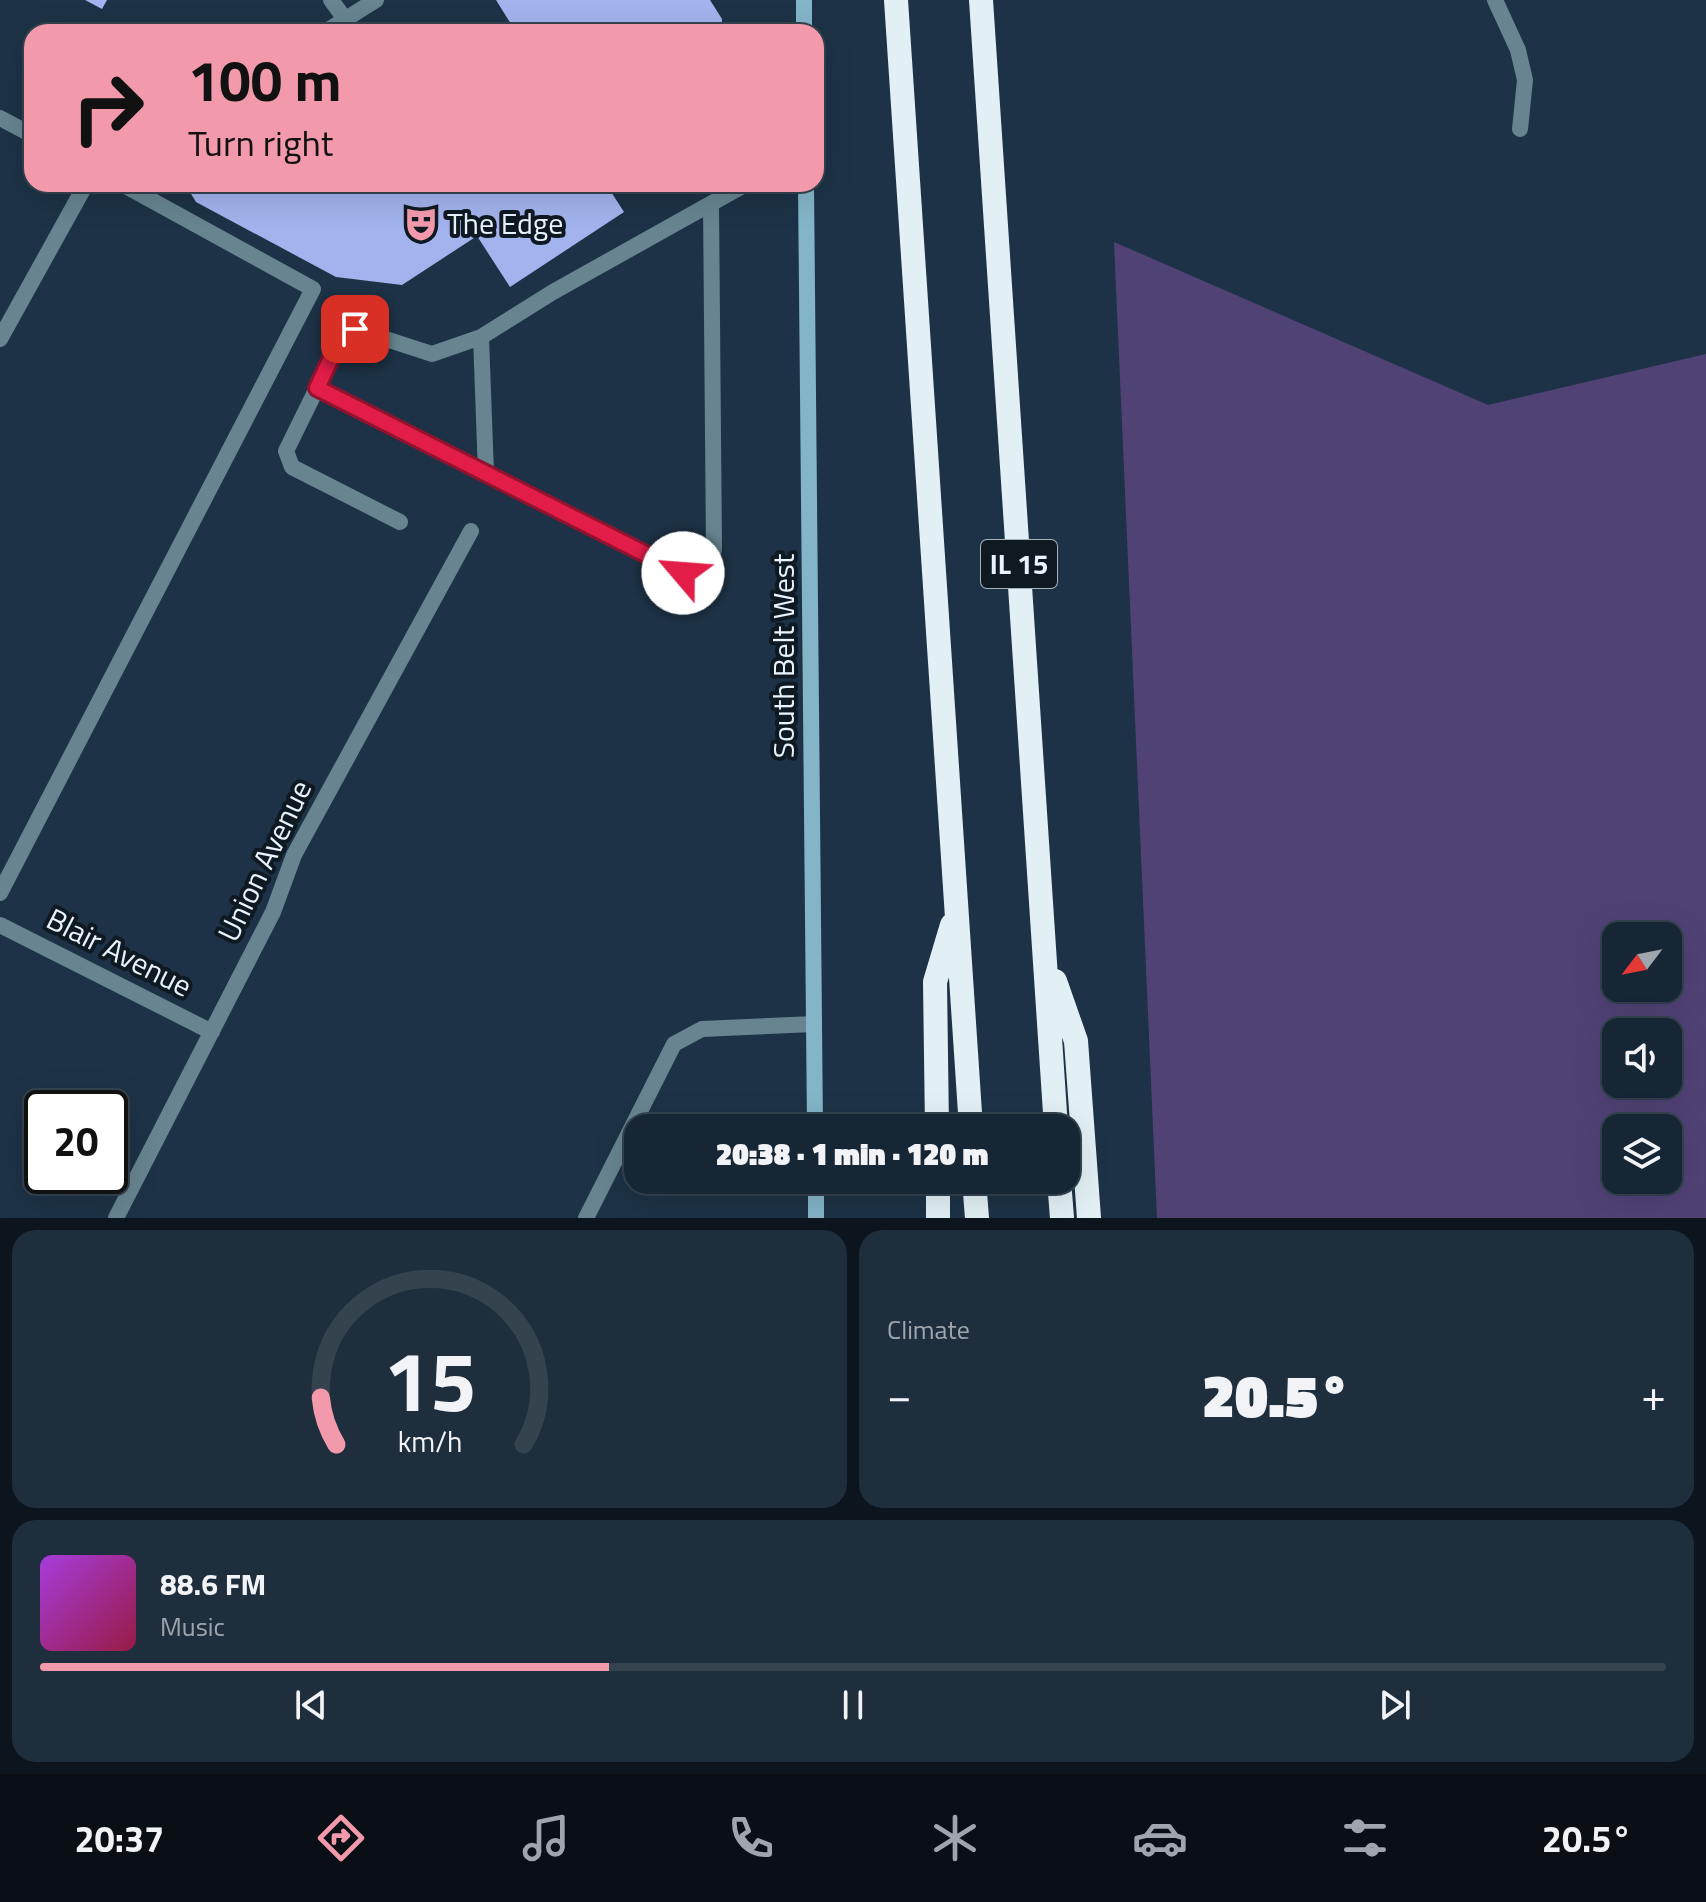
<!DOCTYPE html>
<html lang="en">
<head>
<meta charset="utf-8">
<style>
  :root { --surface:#162634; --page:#1f2e3c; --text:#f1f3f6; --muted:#9ea5ac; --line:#35434f; --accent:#f29aac }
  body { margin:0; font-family:"Titillium Web",sans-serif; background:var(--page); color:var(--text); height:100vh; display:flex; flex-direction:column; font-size:30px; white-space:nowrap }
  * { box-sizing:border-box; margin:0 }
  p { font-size:26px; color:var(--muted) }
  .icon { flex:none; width:44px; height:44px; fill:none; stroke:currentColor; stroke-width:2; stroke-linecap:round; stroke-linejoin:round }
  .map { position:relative; height:1218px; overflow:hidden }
  .panel { display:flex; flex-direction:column; gap:12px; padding:12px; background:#0c151d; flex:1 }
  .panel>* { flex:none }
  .hud { position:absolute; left:24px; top:24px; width:800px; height:168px; border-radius:24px; box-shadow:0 8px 32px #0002,0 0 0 2px var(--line); background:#f29aac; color:#111; overflow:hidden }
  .needle { width:52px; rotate:238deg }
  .buttons { position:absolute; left:1602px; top:922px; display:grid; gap:16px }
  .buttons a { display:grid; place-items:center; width:80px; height:80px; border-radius:16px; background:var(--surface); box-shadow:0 8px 32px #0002,0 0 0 2px var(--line); font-size:40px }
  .speed { position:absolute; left:24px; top:1090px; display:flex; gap:16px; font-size:40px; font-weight:700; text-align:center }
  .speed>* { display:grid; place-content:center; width:104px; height:104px; border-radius:50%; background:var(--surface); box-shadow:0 8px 32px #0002,0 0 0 2px var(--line); line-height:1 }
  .speed .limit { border:4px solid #111; border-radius:12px; background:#fff; color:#111 }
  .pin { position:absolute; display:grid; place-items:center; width:68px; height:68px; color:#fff; margin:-34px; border-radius:16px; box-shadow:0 4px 12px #0006 }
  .me { position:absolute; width:88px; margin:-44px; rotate:297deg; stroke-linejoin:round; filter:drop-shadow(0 0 6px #0008) }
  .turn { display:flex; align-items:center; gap:28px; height:168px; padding:0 32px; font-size:36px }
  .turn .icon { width:104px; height:104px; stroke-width:2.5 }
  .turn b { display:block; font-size:56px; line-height:68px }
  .big { font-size:60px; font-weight:800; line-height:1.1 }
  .panel .card { flex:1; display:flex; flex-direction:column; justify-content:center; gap:12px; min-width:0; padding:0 28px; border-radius:24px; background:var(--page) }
  .panel .dial { align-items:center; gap:0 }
  .dial svg { height:208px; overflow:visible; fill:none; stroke:var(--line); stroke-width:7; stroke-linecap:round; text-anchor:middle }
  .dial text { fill:var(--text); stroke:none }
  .song { display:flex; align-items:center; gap:24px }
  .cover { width:96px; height:96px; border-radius:12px; background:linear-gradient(135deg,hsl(280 70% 55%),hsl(340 70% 35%)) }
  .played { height:8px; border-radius:4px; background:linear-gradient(90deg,var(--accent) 35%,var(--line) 35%) }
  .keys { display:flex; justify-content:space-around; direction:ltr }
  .heat { display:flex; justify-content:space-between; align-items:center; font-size:44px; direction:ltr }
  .panel .tiles { flex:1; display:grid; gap:12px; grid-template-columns:1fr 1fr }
  .card:last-child { grid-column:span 2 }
  .trip { position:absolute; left:624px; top:1114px; width:456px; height:80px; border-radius:24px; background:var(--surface); box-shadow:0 8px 32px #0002,0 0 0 2px var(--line); font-weight:800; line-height:80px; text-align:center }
  .dock { display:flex; height:128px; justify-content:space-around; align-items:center; background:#090f15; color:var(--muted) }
  .dock .icon { width:56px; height:56px }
  .dock .on { color:var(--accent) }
  .dock b { font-size:36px; color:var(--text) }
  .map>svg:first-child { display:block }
  .green { fill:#514276; fill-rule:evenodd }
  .building { fill:#a2b3ed }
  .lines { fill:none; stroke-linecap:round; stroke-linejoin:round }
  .lane { stroke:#678490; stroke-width:16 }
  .street { stroke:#678490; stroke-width:16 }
  .secondary { stroke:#84b4c8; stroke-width:16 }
  .highway { stroke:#e2f0f6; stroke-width:24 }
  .route-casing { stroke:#92132f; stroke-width:20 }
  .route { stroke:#e11d48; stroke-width:14 }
  .labels { text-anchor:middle; stroke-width:8; stroke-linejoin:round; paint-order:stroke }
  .shield { fill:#0f1922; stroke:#a7b2bb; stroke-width:2 }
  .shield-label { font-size:28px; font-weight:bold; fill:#e8f3fd }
  .poi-label { font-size:30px; fill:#e8f3fd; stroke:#0f1922; text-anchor:start }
  .street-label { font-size:30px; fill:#e8f3fd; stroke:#0f1922 }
</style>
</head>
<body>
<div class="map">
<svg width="1706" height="1218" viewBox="0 0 1706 1218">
  <rect width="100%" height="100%" fill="#1d3246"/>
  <path class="green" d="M1114,242l374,163 218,-51v864h-549zM1616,936h52v52h-52zM1616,1032h52v52h-52zM1616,1128h52v52h-52z"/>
  <path class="building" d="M85,0h22l-5,9z
    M496,0h214l12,19v13h-206z
    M185,184h421l18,28 -114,75 -33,-51 -75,49 -66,-8 -140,-75z"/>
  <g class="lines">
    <path class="lane" d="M331,0l14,19
      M1495,0l23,50 7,30 -5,49
      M711,204l3,346 -6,15 -10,8h-15l-366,-185 23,-49 15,-10 77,25 49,-17 72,-45 193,-108
      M481,337l5,136
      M317,388l-31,63 6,16 108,55"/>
    <path class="street" d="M325,32l51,-32
      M0,118l32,17
      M0,339l86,-155
      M0,893l313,-604 -191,-105
      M0,925l212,107
      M116,1218l157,-306 21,-57 177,-324
      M586,1218l88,-174 28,-15 112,-5"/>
    <path class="secondary" d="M804,0v32
      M806,184l9,944
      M816,1180v38"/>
    <path class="highway" d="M896,0l75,1128
      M981,0l75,1128
      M1055,981l21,60 13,177
      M937,1128l-2,-146 17,-57
      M938,1180v38
      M974,1180l3,38
      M1059,1180l3,38"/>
  </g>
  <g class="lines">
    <g class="route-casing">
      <path id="route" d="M355,329l-15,10 -23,49 366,185"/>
    </g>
    <use href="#route" class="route"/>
  </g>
  <defs>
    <g id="theatre-bare" transform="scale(2.76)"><path d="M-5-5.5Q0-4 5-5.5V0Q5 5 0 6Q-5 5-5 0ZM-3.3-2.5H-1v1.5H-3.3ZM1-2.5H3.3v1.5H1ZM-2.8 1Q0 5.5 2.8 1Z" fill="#f29aac" stroke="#0f1922" stroke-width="2.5" paint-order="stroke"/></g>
  </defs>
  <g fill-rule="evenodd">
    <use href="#theatre-bare" x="421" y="224"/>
  </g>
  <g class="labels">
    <rect class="shield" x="981" y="540" width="76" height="48" rx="6"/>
    <g class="shield-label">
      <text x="1019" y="574">IL 15</text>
    </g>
    <g class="poi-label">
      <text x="447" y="234">The Edge</text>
    </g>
    <g class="street-label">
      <text transform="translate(784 656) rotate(-90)" y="10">South Belt West</text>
      <text transform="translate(265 861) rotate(-64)" y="10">Union Avenue</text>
      <text transform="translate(119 953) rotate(27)" y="10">Blair Avenue</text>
    </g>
  </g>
</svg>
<div class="buttons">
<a><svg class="needle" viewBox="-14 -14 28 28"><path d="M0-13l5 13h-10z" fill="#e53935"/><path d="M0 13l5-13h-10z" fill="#9ea5ac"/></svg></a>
<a><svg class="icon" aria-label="sound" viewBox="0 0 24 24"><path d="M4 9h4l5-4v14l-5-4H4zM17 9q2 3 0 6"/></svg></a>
<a><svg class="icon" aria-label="layers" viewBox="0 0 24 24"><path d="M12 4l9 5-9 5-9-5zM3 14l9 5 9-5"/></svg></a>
</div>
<div class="speed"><div class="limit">20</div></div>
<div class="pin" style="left:355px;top:329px;background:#d93025"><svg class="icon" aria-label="arrive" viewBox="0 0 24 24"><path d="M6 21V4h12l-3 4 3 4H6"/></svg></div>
<svg class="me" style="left:683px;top:573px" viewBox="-20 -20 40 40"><circle r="19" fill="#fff"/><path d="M0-13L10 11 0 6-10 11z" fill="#e11d48"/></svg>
<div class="trip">20:38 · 1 min · 120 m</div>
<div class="hud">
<div class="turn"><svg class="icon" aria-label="right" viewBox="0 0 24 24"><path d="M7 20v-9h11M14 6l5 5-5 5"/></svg><div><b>100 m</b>Turn right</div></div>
</div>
</div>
<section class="panel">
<div class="tiles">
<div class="card dial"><svg viewBox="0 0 100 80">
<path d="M14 69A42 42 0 1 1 86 69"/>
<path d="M14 69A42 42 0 0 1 8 51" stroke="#f29aac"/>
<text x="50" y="56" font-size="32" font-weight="700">15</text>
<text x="50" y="72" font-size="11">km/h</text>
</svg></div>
<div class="card"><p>Climate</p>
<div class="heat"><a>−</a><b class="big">20.5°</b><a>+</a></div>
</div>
<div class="card">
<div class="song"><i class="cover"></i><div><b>88.6 FM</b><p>Music</p></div></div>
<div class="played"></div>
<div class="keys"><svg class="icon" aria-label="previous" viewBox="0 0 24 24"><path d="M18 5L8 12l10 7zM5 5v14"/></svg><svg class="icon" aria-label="pause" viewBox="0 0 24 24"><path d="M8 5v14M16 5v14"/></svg><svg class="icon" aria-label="next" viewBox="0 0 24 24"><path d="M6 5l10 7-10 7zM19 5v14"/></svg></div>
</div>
</div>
</section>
<nav class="dock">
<b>20:37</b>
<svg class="icon on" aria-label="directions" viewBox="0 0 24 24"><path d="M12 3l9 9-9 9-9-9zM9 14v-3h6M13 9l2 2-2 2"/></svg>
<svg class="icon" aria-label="music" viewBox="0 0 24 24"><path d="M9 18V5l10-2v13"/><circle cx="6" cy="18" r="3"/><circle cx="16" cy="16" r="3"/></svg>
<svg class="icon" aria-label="phone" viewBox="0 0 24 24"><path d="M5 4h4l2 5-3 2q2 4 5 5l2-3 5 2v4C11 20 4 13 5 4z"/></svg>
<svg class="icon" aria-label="climate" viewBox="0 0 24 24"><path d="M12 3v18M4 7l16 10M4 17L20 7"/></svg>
<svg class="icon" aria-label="car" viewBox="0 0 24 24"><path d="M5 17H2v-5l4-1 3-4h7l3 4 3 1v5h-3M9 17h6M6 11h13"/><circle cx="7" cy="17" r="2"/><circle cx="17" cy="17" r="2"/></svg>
<svg class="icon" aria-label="filters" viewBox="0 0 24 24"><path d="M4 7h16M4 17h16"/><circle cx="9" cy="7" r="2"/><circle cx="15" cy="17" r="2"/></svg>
<b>20.5°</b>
</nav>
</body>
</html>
